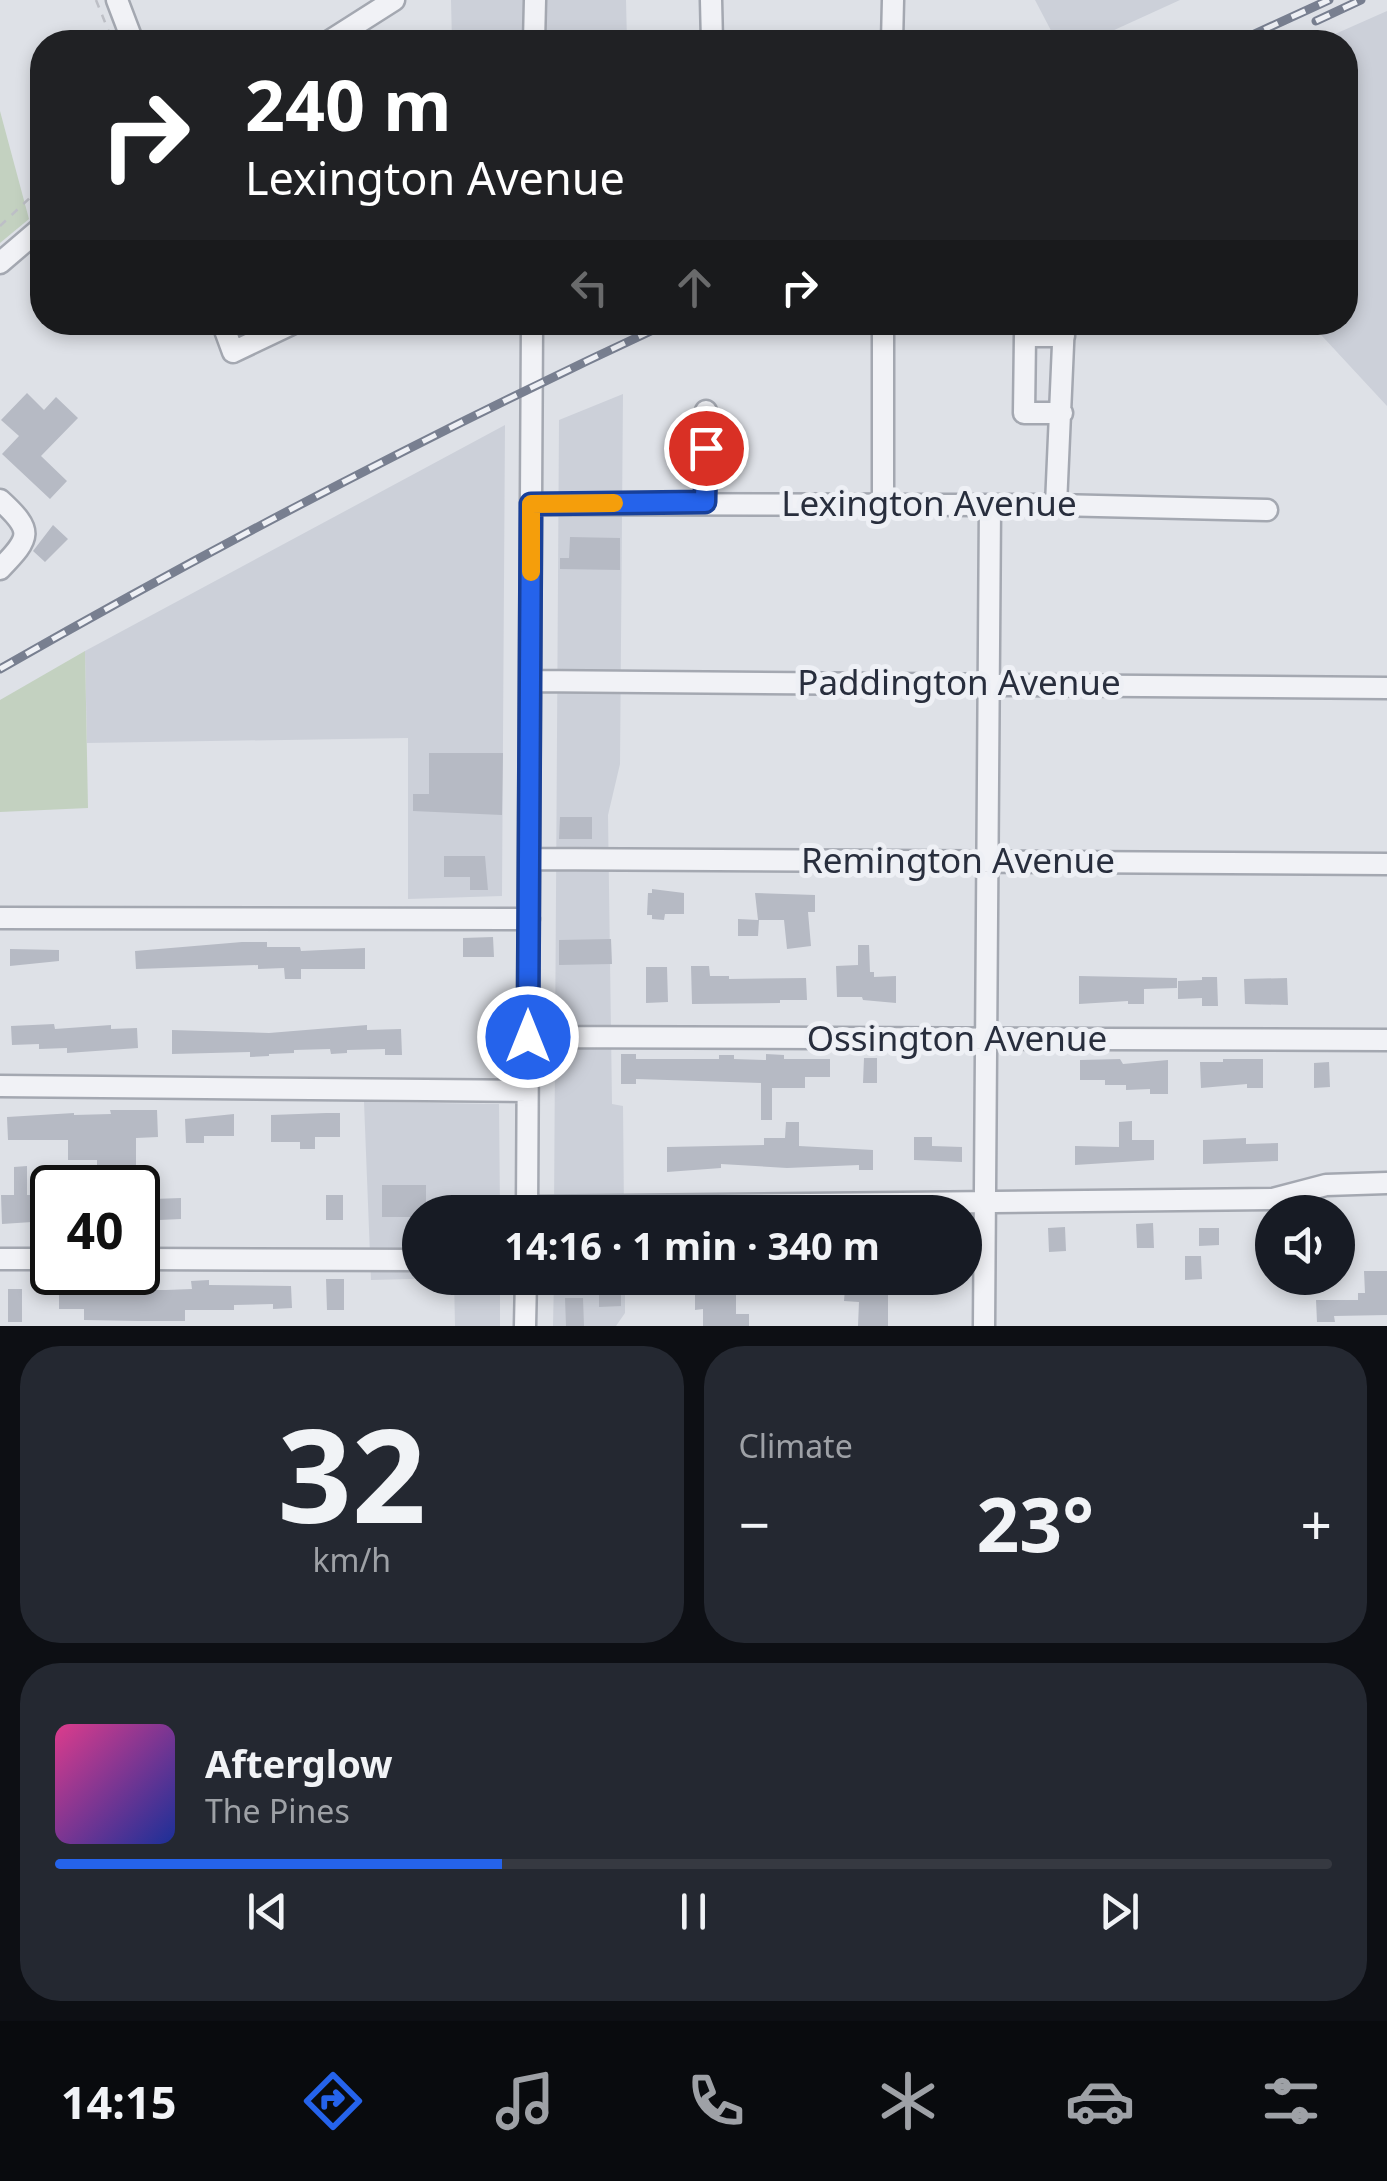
<!DOCTYPE html>
<html lang="en">
<head>
<meta charset="utf-8">
<style>
  :root { --surface:#171b24; --page:#242831; --text:#f1f3f6; --muted:#9ea1a6; --line:#363941; --accent:#2563eb }
  body { margin:0; font-family:"Noto Sans",sans-serif; background:var(--page); color:var(--text); height:100vh; display:flex; flex-direction:column; font-size:38px; white-space:nowrap }
  * { box-sizing:border-box; margin:0 }
  p { font-size:32px; color:var(--muted) }
  .icon { flex:none; width:55px; height:55px; fill:none; stroke:currentColor; stroke-width:2; stroke-linecap:round; stroke-linejoin:round }
  .map { position:relative; height:1326px; overflow:hidden }
  .drawer { display:flex; flex-direction:column; gap:20px; padding:20px; background:#0d0f14; flex:1 }
  .drawer>* { flex:none }
  .hud { position:absolute; left:30px; top:30px; width:1328px; height:305px; border-radius:40px; box-shadow:0 5px 15px #0003; background:#202124; color:#fff; overflow:hidden }
  .tools { position:absolute; left:1255px; top:1195px; display:grid; gap:20px }
  .tools a { display:grid; place-items:center; width:100px; height:100px; border-radius:50%; background:var(--surface); box-shadow:0 5px 15px #0003; font-size:50px }
  .speed { position:absolute; left:30px; top:1165px; display:flex; gap:20px; font-size:50px; font-weight:700; text-align:center }
  .speed>* { display:grid; place-content:center; width:130px; height:130px; border-radius:50%; background:var(--surface); box-shadow:0 5px 15px #0003; line-height:1 }
  .speed .limit { border:5px solid #111; border-radius:15px; background:#fff; color:#111 }
  .pin { position:absolute; display:grid; place-items:center; width:85px; height:85px; color:#fff; margin:-42px; border:5px solid #fff; border-radius:50%; box-shadow:0 2px 10px #0007 }
  .me { position:absolute; width:110px; margin:-55px; rotate:0deg; stroke-linejoin:round; filter:drop-shadow(0 0 8px #0008) }
  .turn { display:flex; align-items:center; gap:35px; height:210px; padding:0 50px; font-size:45px }
  .turn .icon { width:130px; height:130px; stroke-width:2.5 }
  .turn b { display:block; font-size:70px; line-height:85px }
  .lanes { display:flex; align-items:center; height:95px; padding:0 50px; background:#0003; justify-content:center; gap:50px; direction:ltr }
  .lanes .off { opacity:.35 }
  .big { font-size:75px; font-weight:700; line-height:1.1 }
  .drawer .card { flex:1; display:flex; flex-direction:column; justify-content:center; gap:15px; min-width:0; padding:0 35px; border-radius:40px; background:var(--page) }
  .drawer .dial { align-items:center; gap:0 }
  .dial b { font-size:130px; line-height:1 }
  .song { display:flex; align-items:center; gap:30px }
  .cover { width:120px; height:120px; border-radius:15px; background:linear-gradient(135deg,hsl(330 70% 55%),hsl(230 70% 35%)) }
  .played { height:10px; border-radius:5px; background:linear-gradient(90deg,var(--accent) 35%,var(--line) 35%) }
  .keys { display:flex; justify-content:space-around; direction:ltr }
  .heat { display:flex; justify-content:space-between; align-items:center; font-size:55px; direction:ltr }
  .drawer .tiles { flex:1; display:grid; gap:20px; grid-template-columns:1fr 1fr }
  .card:last-child { grid-column:span 2 }
  .trip { position:absolute; left:402px; top:1195px; width:580px; height:100px; border-radius:50px; background:var(--surface); box-shadow:0 5px 15px #0003; font-weight:700; line-height:100px; text-align:center }
  .tab-bar { display:flex; height:160px; justify-content:space-around; align-items:center; background:#090b0e; color:var(--muted) }
  .tab-bar .icon { width:70px; height:70px }
  .tab-bar .current { color:var(--accent) }
  .tab-bar b { font-size:45px; color:var(--text) }
  .map>svg:first-child { display:block }
  .built { fill:#ccd0d9 }
  .green { fill:#c3d1c0 }
  .building { fill:#b6bac4 }
  .lines { fill:none; stroke-linecap:round; stroke-linejoin:round }
  .minor-casing { stroke:#a4a8b1; stroke-width:25 }
  .path { stroke:#bdbfc6; stroke-width:2.5; stroke-dasharray:8 8; stroke-linecap:butt }
  .minor { stroke:#f1f2f6; stroke-width:20 }
  .rail-casing { stroke:#787f90; stroke-width:9 }
  .rail { stroke:#eef0f5; stroke-width:5; stroke-dasharray:15; stroke-linecap:butt }
  .route-casing { stroke:#184099; stroke-width:25 }
  .route { stroke:#2563eb; stroke-width:18 }
  .slow { stroke:#f59e0b; stroke-width:18 }
  .labels { text-anchor:middle; stroke-width:10; stroke-linejoin:round; paint-order:stroke }
  .street-label { font-size:35px; fill:#282e3d; stroke:#eef0f5 }
</style>
</head>
<body>
<div class="map">
<svg width="1387" height="1326" viewBox="0 0 1387 1326">
  <rect width="100%" height="100%" fill="#dee1e7"/>
  <path class="built" d="M451,0h175l1,42h-175z
    M1035,0h145l-92,42h-31z
    M1387,11v395l-77,-83 35,-1v-280h-28z
    M623,394l-3,370 -12,51 4,289 11,2 1,106h-70l5,-792z
    M505,425l-3,471 -94,3v-161l-321,5 -2,-92z
    M364,1102l135,2 1,108h-80v66h28l-77,2z
    M454,1278h46v48h-45z
    M554,1278h71v35l-9,13h-63z"/>
  <path class="green" d="M0,111l29,108 -29,24z
    M85,651l3,157 -88,4v-112z"/>
  <path class="building" d="M27,393l17,17 12,-13 22,21 -37,38 26,25 -17,18 -48,-45 17,-18 -18,-16z
    M53,525l15,14 -23,23 -12,-11z
    M570,537l50,1v32l-60,-1v-11h9z
    M429,753h74l-1,62 -89,-4v-17h16z
    M560,817h32v22h-33z
    M444,856h41l3,34h-18v-13h-26z
    M652,889l32,4v21h-19l-1,6 -12,-1v-4h-5l1,-22h4z
    M755,893l60,2v17h-7l3,34 -24,3 -3,-29h-25l-1,16h-20v-17l20,1z
    M493,937l1,20h-31v-19z
    M611,939l1,25 -53,1v-25z
    M242,942h25v5h33l1,4 64,-3v21h-64v10h-16l-1,-11 -26,1v-4l-122,4 -1,-18z
    M858,945h11l1,27h4v5l22,-1v27l-33,-3 -1,-3h-25l-1,-31 22,-1z
    M10,949l49,1v11l-49,5z
    M691,966h18l1,10h19v3l77,-1 1,22h-27v3l-88,1z
    M646,967h21l1,35 -22,1z
    M1079,976l98,2v10l-33,1v15h-16v-3l-49,3z
    M1202,977h15l1,29h-16v-8l-24,1v-18l24,-1z
    M1287,978l1,27 -43,-1 -1,-25z
    M54,1024l1,5 56,-4v4l26,-1 1,20 -71,5v-5l-28,1v-5l-27,1 -1,-19z
    M367,1025v5l34,-1 1,26h-17v-6l-38,1v3l-16,1 -1,-5 -36,1v3l-25,1v2l-19,1v-5l-78,2v-24l97,3z
    M621,1054h15v5h83v-4h15v4l32,1v-6l18,1v4h46v18h-25v11h-33v32h-11v-37l-125,-4v5h-15z
    M864,1058h13v25h-14z
    M1120,1059l3,5 45,-4v34h-18v-5l-24,1v-5h-21v-5h-25v-20z
    M1223,1059h40v29h-16v-4l-46,4 -1,-26h23z
    M1329,1062l1,25 -16,1v-25z
    M110,1110h47l1,27 -22,1v42h-39v-20h-29v-20h-60l-1,-23 67,-4v2l37,-1z
    M326,1113h14v24h-25v12h-15v-7h-29v-27z
    M234,1114v22h-30v7h-18l-1,-24z
    M1132,1121v19h22v20l-79,5v-19l44,1v-25z
    M786,1122h13v24l74,4v20h-14v-5l-72,3 -66,-4v4l-54,4v-25l97,-2v-7h21z
    M914,1137h18v9l30,1v15l-48,-2z
    M1246,1138v6l32,-1v18l-75,3v-24z
    M27,1166v29h19l1,26 -45,3 -1,-29h13v-28z
    M382,1185h44v27h-6v5h-38z
    M153,1195v4l28,-1v21l-43,2v-25z
    M326,1195h17v25h-17z
    M1153,1223l1,25h-17l-1,-24z
    M1065,1227l1,24 -17,1 -1,-24z
    M1199,1228h20v17l-20,1z
    M1185,1256h16l1,23 -17,1z
    M1364,1271h23v44l-53,1 1,6h-18l-1,-22h42v-7h7z
    M326,1279h18v31h-17z
    M209,1280v5l82,1 1,22 -19,1v-5l-39,1v5h-49v11h-47l-54,-1v-11h-25v-25h22v5l19,1h66l26,-1 -1,-8z
    M621,1287v19l-22,1v-19z
    M845,1288l43,2v36h-30l1,-24 -15,-1z
    M8,1289h14v33h-14z
    M723,1290l13,1v23h13v12h-46v-17l-8,1v-18z
    M565,1298h18l1,28h-18z"/>
  <g class="lines">
    <g class="minor-casing">
      <path id="minor" d="M117,0l16,42
        M711,0l1,42
        M328,42l66,-42
        M534,42l1,-42
        M892,42l1,-42
        M0,263l42,-36
        M222,322l11,30 63,-30
        M1062,413h-38l1,-77h39
        M0,500c34,31 31,37 0,69
        M705,502l1,-91
        M531,504l525,1 211,5
        M883,505v-183
        M1056,505l8,-183
        M530,681l857,7
        M529,859l858,5
        M0,918l529,1
        M528,1037l859,3
        M0,1086l527,5
        M527,1207l746,-8 53,-14 61,-2
        M527,1212l5,-890
        M0,1259h52
        M138,1259l282,1
        M525,1326l1,-48
        M984,1326l6,-820"/>
    </g>
    <path class="path" d="M96,0l17,42
      M0,226l36,-34 6,-2"/>
    <use href="#minor" class="minor"/>
    <g class="rail-casing">
      <path id="rail" d="M1316,21l45,-21
        M1237,42l92,-42
        M0,669c219,-125 441,-241 670,-347"/>
    </g>
    <use href="#rail" class="rail"/>
  </g>
  <g class="lines">
    <g class="route-casing">
      <path id="route" d="M528,1037l3,-533 174,-2 1,-54"/>
    </g>
    <use href="#route" class="route"/>
    <path class="slow" d="M531,572v-68l83,-1"/>
  </g>
  <g class="labels">
    <g class="street-label">
      <text x="929" y="516">Lexington Avenue</text>
      <text x="959" y="695">Paddington Avenue</text>
      <text x="958" y="873">Remington Avenue</text>
      <text x="957" y="1051">Ossington Avenue</text>
    </g>
  </g>
</svg>
<div class="tools">
<a><svg class="icon" aria-label="sound" viewBox="0 0 24 24"><path d="M4 9h4l5-4v14l-5-4H4zM17 9q2 3 0 6"/></svg></a>
</div>
<div class="speed"><div class="limit">40</div></div>
<div class="pin" style="left:706px;top:448px;background:#d93025"><svg class="icon" aria-label="arrive" viewBox="0 0 24 24"><path d="M6 21V4h12l-3 4 3 4H6"/></svg></div>
<svg class="me" style="left:528px;top:1037px" viewBox="-20 -20 40 40"><circle r="17" fill="#2563eb" stroke="#fff" stroke-width="3"/><path d="M0-11L8 9 0 5-8 9z" fill="#fff"/></svg>
<div class="trip">14:16 · 1 min · 340 m</div>
<div class="hud">
<div class="turn"><svg class="icon" aria-label="right" viewBox="0 0 24 24"><path d="M7 20v-9h11M14 6l5 5-5 5"/></svg><div><b>240 m</b>Lexington Avenue</div></div>
<div class="lanes"><svg class="icon off" aria-label="left" viewBox="0 0 24 24"><path d="M17 20v-9H6M10 6l-5 5 5 5"/></svg><svg class="icon off" aria-label="ahead" viewBox="0 0 24 24"><path d="M12 20V5M6 11l6-6 6 6"/></svg><svg class="icon" aria-label="right" viewBox="0 0 24 24"><path d="M7 20v-9h11M14 6l5 5-5 5"/></svg></div>
</div>
</div>
<section class="drawer">
<div class="tiles">
<div class="card dial"><b>32</b><p>km/h</p></div>
<div class="card"><p>Climate</p>
<div class="heat"><a>−</a><b class="big">23°</b><a>+</a></div>
</div>
<div class="card">
<div class="song"><i class="cover"></i><div><b>Afterglow</b><p>The Pines</p></div></div>
<div class="played"></div>
<div class="keys"><svg class="icon" aria-label="previous" viewBox="0 0 24 24"><path d="M18 5L8 12l10 7zM5 5v14"/></svg><svg class="icon" aria-label="pause" viewBox="0 0 24 24"><path d="M8 5v14M16 5v14"/></svg><svg class="icon" aria-label="next" viewBox="0 0 24 24"><path d="M6 5l10 7-10 7zM19 5v14"/></svg></div>
</div>
</div>
</section>
<nav class="tab-bar">
<b>14:15</b>
<svg class="icon current" aria-label="directions" viewBox="0 0 24 24"><path d="M12 3l9 9-9 9-9-9zM9 14v-3h6M13 9l2 2-2 2"/></svg>
<svg class="icon" aria-label="music" viewBox="0 0 24 24"><path d="M9 18V5l10-2v13"/><circle cx="6" cy="18" r="3"/><circle cx="16" cy="16" r="3"/></svg>
<svg class="icon" aria-label="phone" viewBox="0 0 24 24"><path d="M5 4h4l2 5-3 2q2 4 5 5l2-3 5 2v4C11 20 4 13 5 4z"/></svg>
<svg class="icon" aria-label="climate" viewBox="0 0 24 24"><path d="M12 3v18M4 7l16 10M4 17L20 7"/></svg>
<svg class="icon" aria-label="car" viewBox="0 0 24 24"><path d="M5 17H2v-5l4-1 3-4h7l3 4 3 1v5h-3M9 17h6M6 11h13"/><circle cx="7" cy="17" r="2"/><circle cx="17" cy="17" r="2"/></svg>
<svg class="icon" aria-label="filters" viewBox="0 0 24 24"><path d="M4 7h16M4 17h16"/><circle cx="9" cy="7" r="2"/><circle cx="15" cy="17" r="2"/></svg>
</nav>
</body>
</html>
